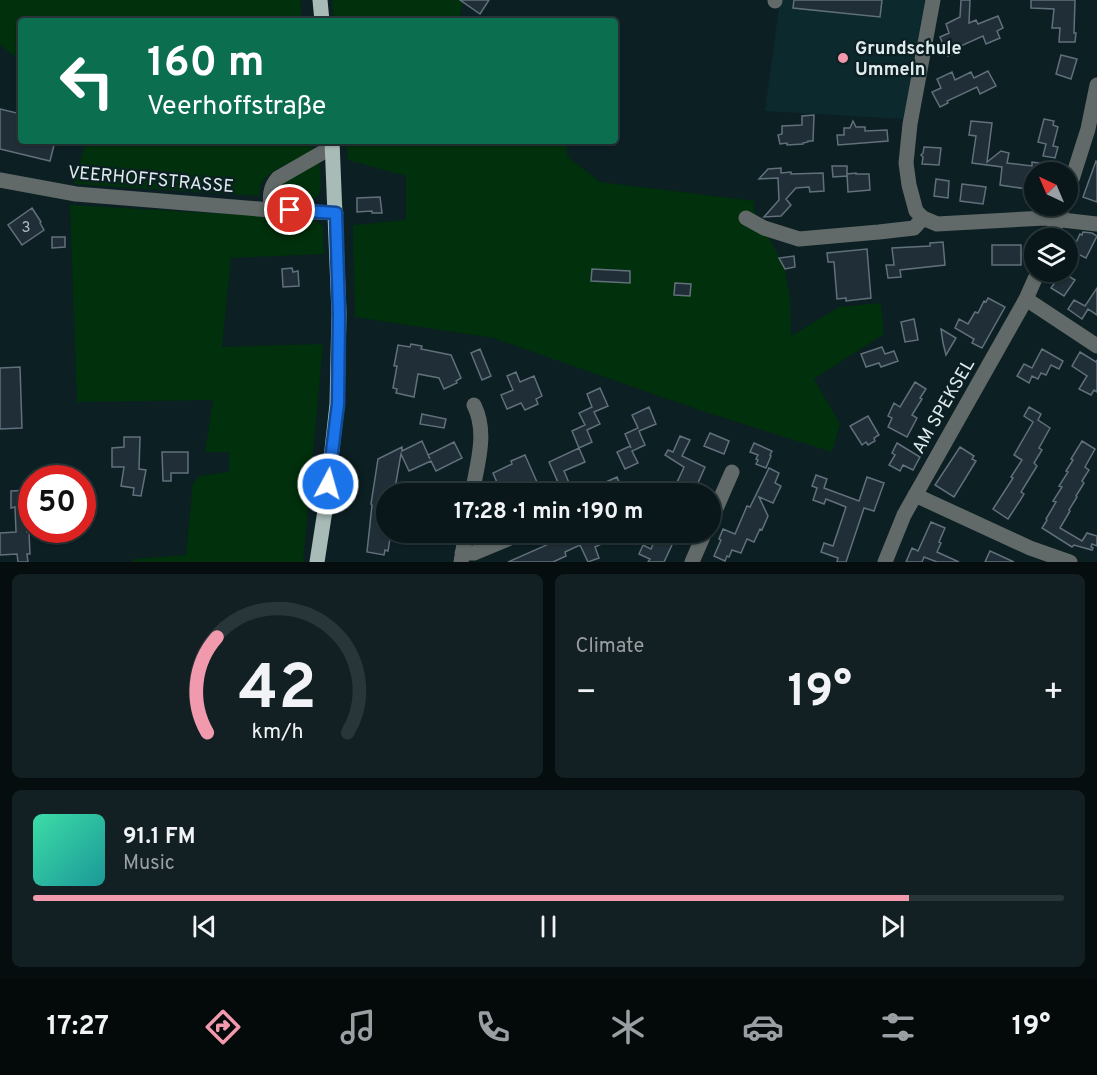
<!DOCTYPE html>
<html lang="en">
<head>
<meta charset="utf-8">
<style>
  :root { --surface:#09171a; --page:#122023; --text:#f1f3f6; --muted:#999fa2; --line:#293639; --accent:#f29aad }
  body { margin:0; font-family:Overpass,sans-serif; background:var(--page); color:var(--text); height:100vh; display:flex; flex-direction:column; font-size:22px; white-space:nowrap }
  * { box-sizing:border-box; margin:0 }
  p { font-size:20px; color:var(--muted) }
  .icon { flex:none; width:33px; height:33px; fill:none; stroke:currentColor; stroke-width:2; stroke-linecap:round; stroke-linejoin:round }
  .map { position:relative; height:562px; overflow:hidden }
  .panel { display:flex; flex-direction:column; gap:12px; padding:12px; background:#050d0e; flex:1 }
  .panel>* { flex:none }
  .hud { position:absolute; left:18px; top:18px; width:600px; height:126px; border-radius:6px; box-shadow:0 2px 4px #0004,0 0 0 2px var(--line); background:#0b6e4f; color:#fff; overflow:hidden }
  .needle { width:39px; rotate:316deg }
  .buttons { position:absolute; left:1024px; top:162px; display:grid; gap:12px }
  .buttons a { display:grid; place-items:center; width:54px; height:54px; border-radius:50%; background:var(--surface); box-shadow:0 2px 4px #0004,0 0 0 2px var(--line); font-size:30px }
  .speed { position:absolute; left:18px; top:465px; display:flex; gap:12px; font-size:30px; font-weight:700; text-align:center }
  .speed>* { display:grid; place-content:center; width:78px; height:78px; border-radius:50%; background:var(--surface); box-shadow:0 2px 4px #0004,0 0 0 2px var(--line); line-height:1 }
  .speed .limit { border:9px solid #d22; background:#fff; color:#111 }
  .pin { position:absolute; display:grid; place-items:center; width:51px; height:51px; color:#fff; margin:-26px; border:3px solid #fff; border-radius:50%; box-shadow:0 2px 6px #0007 }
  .me { position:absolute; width:66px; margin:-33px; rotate:6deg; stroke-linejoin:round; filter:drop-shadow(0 0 4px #0008) }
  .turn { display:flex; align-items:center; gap:21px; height:126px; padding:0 30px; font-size:27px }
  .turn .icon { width:78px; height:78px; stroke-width:2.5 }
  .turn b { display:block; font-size:42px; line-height:51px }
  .big { font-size:45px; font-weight:700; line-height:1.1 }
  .panel .card { flex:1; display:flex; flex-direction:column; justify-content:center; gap:9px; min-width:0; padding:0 21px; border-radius:9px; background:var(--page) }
  .panel .dial { align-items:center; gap:0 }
  .dial svg { height:156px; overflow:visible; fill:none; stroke:var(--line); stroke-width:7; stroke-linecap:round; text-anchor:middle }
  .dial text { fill:var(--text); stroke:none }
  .song { display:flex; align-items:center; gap:18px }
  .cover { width:72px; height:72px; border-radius:9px; background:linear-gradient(135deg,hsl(160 70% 55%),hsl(180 70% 35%)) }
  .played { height:6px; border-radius:3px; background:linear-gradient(90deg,var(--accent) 85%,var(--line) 85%) }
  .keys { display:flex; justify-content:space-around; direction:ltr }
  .heat { display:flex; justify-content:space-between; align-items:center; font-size:33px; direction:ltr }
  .panel .tiles { flex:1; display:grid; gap:12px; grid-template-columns:1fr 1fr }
  .card:last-child { grid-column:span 2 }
  .trip { position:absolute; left:376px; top:483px; width:345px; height:60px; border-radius:30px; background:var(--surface); box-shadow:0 2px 4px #0004,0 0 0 2px var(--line); font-weight:700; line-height:60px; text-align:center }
  .dock { display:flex; height:96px; justify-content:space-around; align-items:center; background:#04090a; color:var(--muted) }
  .dock .icon { width:42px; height:42px }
  .dock .selected { color:var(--accent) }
  .dock b { font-size:27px; color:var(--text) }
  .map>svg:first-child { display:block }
  .built { fill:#0c292e }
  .green { fill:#00300c }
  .building { fill:#202e38; stroke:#61707b; stroke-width:1.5 }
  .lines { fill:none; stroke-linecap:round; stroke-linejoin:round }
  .minor { stroke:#616a68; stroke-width:15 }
  .major { stroke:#a8bbb6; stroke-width:15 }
  .route-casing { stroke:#114b97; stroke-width:15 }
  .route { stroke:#1a73e8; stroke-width:10 }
  .poi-dot { fill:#f29aad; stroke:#0c1f23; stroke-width:2 }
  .labels { text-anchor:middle; stroke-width:4.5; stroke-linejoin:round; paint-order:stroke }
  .number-label { font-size:15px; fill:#afbcc0 }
  .poi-label { font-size:18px; font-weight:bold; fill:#dfebed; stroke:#0c1f23; text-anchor:start }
  .street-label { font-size:18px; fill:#dfebed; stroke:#0c1f23 }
</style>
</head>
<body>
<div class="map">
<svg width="1097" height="562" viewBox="0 0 1097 562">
  <rect width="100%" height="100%" fill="#0c1f23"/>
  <path class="built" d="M780,0h145l-22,119 -138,-8z"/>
  <path class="green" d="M0,0h300l2,21h-281v40l-21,-16z
    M332,0h131l-4,21h-125z
    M86,141h226l1,8c-12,9 -44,22 -50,32 -3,4 -3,10 -4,15l-185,-12z
    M346,141h221v15l33,26 154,19v9l30,56 6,32 1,38 48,-29 42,-4 3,31 -70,45 26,45 -8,28 -127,-40 -212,-74 -138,-21 -2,-92 53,-5v-44l-58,-16z
    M319,161c1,8 3,23 1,30 -4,16 -45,19 -41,-6z
    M70,205l243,14 10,7 1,28 -93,4 -9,89 101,-3 -20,218h-170v-3l53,-4 7,-72 7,-7 29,-4v-20h-24l8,-52 -136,2z"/>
  <path class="building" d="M460,0h29l-9,14z
    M794,0h88l-2,17 -87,-9z
    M961,0h9l-1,23 7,-3 2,4 20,-8 5,12 -6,3 3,7 -14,6 -3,-8 -27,12 2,4 -10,4 -8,-19 9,-4 -3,-9 14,-7z
    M1031,0h44l-1,33h2l-1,9h-16l1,-14h-8l2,-19 -23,-1z
    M1061,55l16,4 -6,20 -15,-5z
    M988,71l8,15 -16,8 -3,-7 -30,14 1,2 -8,4 -8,-15 9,-4 -4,-9 15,-7 3,8 16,-8 3,6z
    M0,109l21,5v27h34l-5,20 -50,-12z
    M814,115l-1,26h-5v1l-5,1v1l-16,1v-2l-7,1 -2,-9 4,-1v-8l20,-1v-9z
    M1044,119l10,2 -1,4 5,2 -5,19 5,1 -3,11 -12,-2 3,-12 -8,-2z
    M853,121l3,6h9v4l22,-1 1,11 -50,4 -1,-10h7v-7h6z
    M971,121l21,2 -5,39 14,-11 8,2 -2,10 25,3v-4l14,2 -1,8h-10v31l-9,-1 1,-13 -27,-4 2,-18 -30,-4 4,-27 -7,-1z
    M924,147l17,1 -2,17 -17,-1 1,-7 -2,-2 2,-2z
    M1096,161l1,1v40l-14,-5z
    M832,166h15v10l-14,1z
    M781,168v5l10,-1v2l32,-1 1,18 -14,1 -1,-5 -13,1 -10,11 5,6 -10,11 -17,1 15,-17 -1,-22 -19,1 9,-10z
    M856,173v1h13l1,16 -22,2 -1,-18z
    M936,179l13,2 -1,17 -14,-2z
    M962,184l24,3 -3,17 -23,-3z
    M380,197l2,16h-10v-2l-15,1v-14z
    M32,208l9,14 -1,1 4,7 -22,15 -14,-20z
    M1083,232l9,1 5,3 -11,22 -14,-7 8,-17 2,1z
    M52,237h13v10l-13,1z
    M943,242l2,23 -45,5 1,7 -13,1 -2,-13h8l-2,-17 38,-2v-3z
    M992,245h29v20h-29z
    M867,249l4,49 -25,3v-3l-9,1 -3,-37h-6l-1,-9z
    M794,256l1,11 -10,2 -6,-11z
    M292,268l1,4 5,-1 1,15 -16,1 -1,-18z
    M592,269l38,2v12l-39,-2z
    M1062,272l13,8 -11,16 -13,-8z
    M675,283l16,1 -1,12 -16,-1z
    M1097,288v27l-9,-6 -6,10 -14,-10 6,-9 11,6z
    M988,298l17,9 -23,41 -10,-5 2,-4 -19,-11 4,-9 9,5 7,-12 3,1 6,-12 2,1z
    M914,319l4,21 -13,2 -4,-20z
    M941,329l15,9 -10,17 -3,-12z
    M411,344l11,2 -1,3 30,6 10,23 -5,3 1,2 -13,6 -5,-11 -21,-4 -4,23 -18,-4 1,-4 -4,-1 4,-22h-3l4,-21 12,2z
    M882,347l3,7 9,-3 4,10 -17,6 -2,-4 -13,4 -5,-13z
    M480,349l11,27 -9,4 -11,-27z
    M1042,349l21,12 -4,8 -8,-4 -5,10 -5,-2 -3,6 -6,-3 -3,7 -12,-7 7,-12 8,4z
    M1080,352l16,10 1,-2v32l-3,-2 -3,5 -12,-6 8,-13 -15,-10z
    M20,367l2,61 -22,1v-61z
    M516,372l4,10 14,-6 8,20 -6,3 2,5 -13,6 -4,-7 -14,6 -6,-14 12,-5 -6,-14z
    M915,382l11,7 -6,9 2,1 -10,16 5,3 -10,19 -19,-10 4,-9 -4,-2 6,-13 6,4z
    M600,388l8,18 -14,6 6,12 -13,6 5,12 -13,6 -7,-17 13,-6 -6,-12 13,-6 -5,-13z
    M649,407l7,17 -17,7 6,14 -13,6 6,12 -13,6 -8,-17 13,-6 1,2 -6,-14 13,-6 -6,-13z
    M1029,407l12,7 -3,6 12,8 -11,20 3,2 -8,13 3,3 -16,26 3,2 -3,5 -13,20 -15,-10 20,-31 -2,-1 11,-17 -8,-5 19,-33 -9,-6z
    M422,414l24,5 -2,9 -24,-4z
    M868,416l11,19 -5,3 1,3 -7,4 -2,-3 -4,3 -12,-19z
    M710,433l19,8 -5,13 -20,-8z
    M680,436l10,4 -8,16 23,11 -12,27h-10l-9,-5 10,-22 -19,-12 3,-5 5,2z
    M124,437h16l-1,32 7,1 -5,26 -8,-1 1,-7 -13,-2 3,-19h-12v-19l12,-1z
    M422,441l8,18 -2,-4 26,-13 8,16 -26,13 -5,-10 -22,10 -8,-17 -7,40h-7v38h4l-3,19 -3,-1 -1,5 -17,-3 5,-47 -1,-1 7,-45 24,-12v4z
    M1082,441l13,8 -10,18 4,3 -7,11 2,2 -8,13 1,1 -8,13 1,1 -10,17 22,13 5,-8 10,3v10l-5,-2 -1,3 2,1 -1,2 -18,-5 -2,2 -30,-19 5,-8 -1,-1 10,-17 -3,-1 9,-14 -3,-1 9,-14 -2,-1 7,-11 -2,-1z
    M754,443l18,8 -2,4 1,1 -5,12 -10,-4 2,-4 -2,-1 2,-4 -8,-3z
    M897,443l23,14 -7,13 -10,-5 -3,6 -11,-6 6,-10 -3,-2z
    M960,447l14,9 -2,3 4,2 -22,36 -19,-12z
    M579,448l6,14 -21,9 6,14 -9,4 -12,-27z
    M162,452h26v21h-17v8h-8z
    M525,455l12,27 -14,6 -1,-2 -6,3 -2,-5 -7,3 -1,-3 -7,3 -6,-14 19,-9 -1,-3z
    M769,468l10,5 -4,10 6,3 -8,17 -14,-6 9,19 -6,14 -2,-1 -6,13 -7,-3 -6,14 -9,-3 -3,7 -2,-1 -2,5 -11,-5 7,-16 -2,-1 4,-10 12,5 12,-28 3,1z
    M816,475l11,4 -3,9 35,13 8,-24 17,6 -10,28 -10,-3 -18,54h-9l1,-4 -17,-6 3,-9 9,3 13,-39 -20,-8 -2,5 -11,-4 4,-12 -5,-2z
    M617,477l7,17h-13l-5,-12z
    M32,490v17h-6l1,25h2l1,22h-3l1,8h-10l-1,-8 -17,1v-22l16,-1 -1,-25 -4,1v-17z
    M931,522l14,6 -6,14 2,1 -4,9 22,10h-22l-13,-5 -2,5h-16l6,-14 6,3z
    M565,532h36l5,10 -11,5 4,11 -11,4 -8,-17 -15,7 1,4 -13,6h-45l59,-26z
    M658,532h20l-14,30h-16l2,-3 -11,-5 4,-9 8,4z
    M990,551l24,11h-29z"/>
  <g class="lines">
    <path class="minor" d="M933,0l-23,124 -4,39 3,22 7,26 7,7 14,6 108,-6 52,6
      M775,1v-1
      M0,180l76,14 195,16 65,3
      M1068,192l20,-63 9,-44
      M271,210c-1,-13 -2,-22 7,-32l47,-27 7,-1
      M746,218l18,10 35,11 80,-7 35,-4 9,-10
      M1051,238l12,-32
      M1026,299l71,47
      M472,494c5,-30 16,-61 2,-89
      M915,495l115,53 40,14
      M711,520l21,-48
      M462,553h12l51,-21
      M461,562l5,-30
      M692,562l13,-30
      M885,562l19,-47 122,-216 12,-27"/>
    <path class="major" d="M320,0l2,21
      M317,562l9,-58 11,-100 2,-91 -7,-172"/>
  </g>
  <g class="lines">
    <g class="route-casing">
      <path id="route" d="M290,210l46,3 3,100 -1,91 -10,80"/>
    </g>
    <use href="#route" class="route"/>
  </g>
  <circle class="poi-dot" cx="843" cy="58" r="6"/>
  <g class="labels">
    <g class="number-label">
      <text x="26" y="232">3</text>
    </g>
    <g class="poi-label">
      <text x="855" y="54">Grundschule<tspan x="855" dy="21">Ummeln</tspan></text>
    </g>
    <g class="street-label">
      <text transform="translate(151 179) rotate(5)" y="6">VEERHOFFSTRASSE</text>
      <text transform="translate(943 406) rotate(-60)" y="6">AM SPEKSEL</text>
    </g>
  </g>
</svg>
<div class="buttons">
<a><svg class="needle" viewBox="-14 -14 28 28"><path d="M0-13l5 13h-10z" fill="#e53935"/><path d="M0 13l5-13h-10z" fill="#999fa2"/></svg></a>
<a><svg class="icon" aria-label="layers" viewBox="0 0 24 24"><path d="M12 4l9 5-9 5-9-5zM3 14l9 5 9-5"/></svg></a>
</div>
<div class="speed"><div class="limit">50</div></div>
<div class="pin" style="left:290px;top:210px;background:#d93025"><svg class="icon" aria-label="arrive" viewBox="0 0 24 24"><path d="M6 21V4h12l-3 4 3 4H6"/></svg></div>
<svg class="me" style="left:328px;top:484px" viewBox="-20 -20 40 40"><circle r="17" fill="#1a73e8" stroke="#fff" stroke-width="3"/><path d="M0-11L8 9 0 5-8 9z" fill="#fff"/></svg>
<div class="trip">17:28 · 1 min · 190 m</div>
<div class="hud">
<div class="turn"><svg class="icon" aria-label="left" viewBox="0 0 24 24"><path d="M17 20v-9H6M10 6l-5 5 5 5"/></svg><div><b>160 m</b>Veerhoffstraße</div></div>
</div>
</div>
<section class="panel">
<div class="tiles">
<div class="card dial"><svg viewBox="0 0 100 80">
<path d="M14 69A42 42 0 1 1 86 69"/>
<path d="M14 69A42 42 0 0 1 19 20" stroke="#f29aad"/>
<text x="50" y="56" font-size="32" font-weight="700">42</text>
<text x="50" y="72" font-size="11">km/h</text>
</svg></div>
<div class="card"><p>Climate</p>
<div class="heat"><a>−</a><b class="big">19°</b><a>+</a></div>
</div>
<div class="card">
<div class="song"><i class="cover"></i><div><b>91.1 FM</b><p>Music</p></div></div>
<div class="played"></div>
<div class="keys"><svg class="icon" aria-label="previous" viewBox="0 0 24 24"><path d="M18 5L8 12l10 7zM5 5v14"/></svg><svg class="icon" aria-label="pause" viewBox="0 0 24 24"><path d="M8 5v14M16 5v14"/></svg><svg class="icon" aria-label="next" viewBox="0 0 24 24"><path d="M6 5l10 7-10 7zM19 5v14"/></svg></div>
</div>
</div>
</section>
<nav class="dock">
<b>17:27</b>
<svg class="icon selected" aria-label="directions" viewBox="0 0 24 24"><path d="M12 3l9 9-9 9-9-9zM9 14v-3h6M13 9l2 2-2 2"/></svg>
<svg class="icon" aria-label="music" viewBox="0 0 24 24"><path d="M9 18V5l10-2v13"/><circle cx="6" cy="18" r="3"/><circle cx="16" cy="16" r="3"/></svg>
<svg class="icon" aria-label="phone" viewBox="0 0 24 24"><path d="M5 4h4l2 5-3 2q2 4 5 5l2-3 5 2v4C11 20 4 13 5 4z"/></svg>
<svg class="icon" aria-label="climate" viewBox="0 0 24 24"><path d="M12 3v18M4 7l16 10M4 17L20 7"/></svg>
<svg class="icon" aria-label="car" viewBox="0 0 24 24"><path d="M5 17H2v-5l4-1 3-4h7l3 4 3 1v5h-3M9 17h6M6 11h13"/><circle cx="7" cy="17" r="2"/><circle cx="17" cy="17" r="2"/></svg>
<svg class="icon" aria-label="filters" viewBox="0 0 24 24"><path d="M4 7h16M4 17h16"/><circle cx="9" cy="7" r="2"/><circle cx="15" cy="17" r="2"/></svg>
<b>19°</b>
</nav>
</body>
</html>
